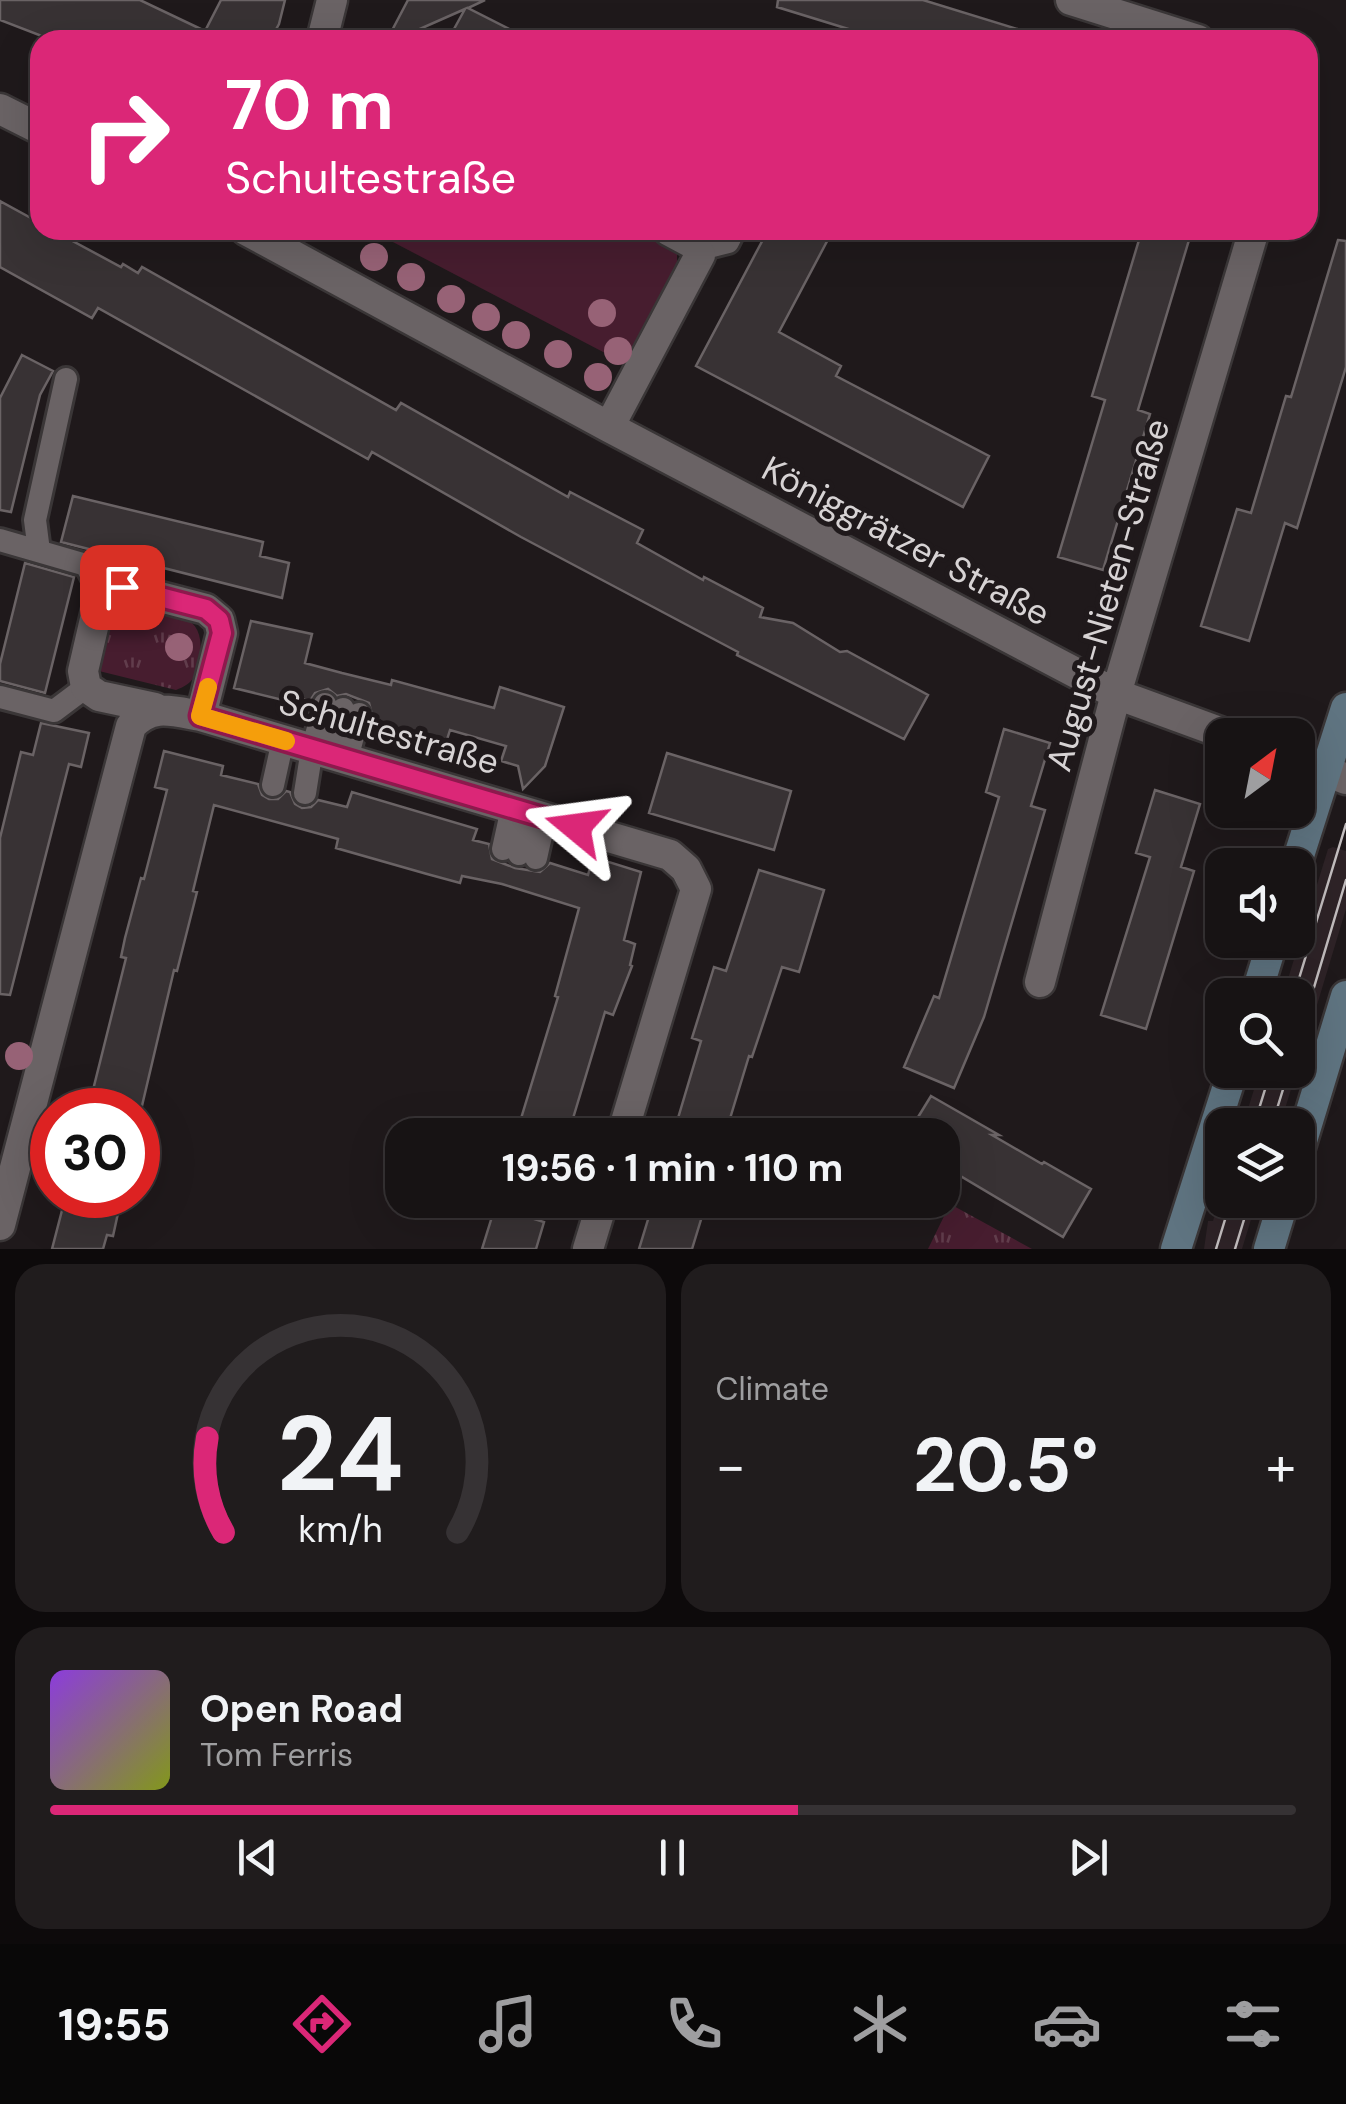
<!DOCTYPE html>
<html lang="en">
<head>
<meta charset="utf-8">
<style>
  :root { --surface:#171314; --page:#201c1d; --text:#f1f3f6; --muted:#9e9ea0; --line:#363234; --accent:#db2777 }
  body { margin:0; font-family:"DM Sans",sans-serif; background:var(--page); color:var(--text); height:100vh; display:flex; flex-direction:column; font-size:38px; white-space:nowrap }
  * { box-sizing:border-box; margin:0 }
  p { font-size:32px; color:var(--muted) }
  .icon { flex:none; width:55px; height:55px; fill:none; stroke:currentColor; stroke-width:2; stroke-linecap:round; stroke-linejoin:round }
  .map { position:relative; height:1249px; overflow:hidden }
  .panel { display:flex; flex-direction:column; gap:15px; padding:15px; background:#0d0a0b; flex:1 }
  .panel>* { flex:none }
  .top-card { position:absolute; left:30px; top:30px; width:1288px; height:210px; border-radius:30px; box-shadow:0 10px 40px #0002,0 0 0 2px var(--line); background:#db2777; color:#fff; overflow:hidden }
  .needle { width:65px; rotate:32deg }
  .controls { position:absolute; left:1205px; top:718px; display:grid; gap:20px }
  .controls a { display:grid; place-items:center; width:110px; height:110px; border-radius:20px; background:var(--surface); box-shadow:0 10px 40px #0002,0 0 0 2px var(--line); font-size:50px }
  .speed { position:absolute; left:30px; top:1088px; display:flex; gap:20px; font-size:50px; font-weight:700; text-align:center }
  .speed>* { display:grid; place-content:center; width:130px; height:130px; border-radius:50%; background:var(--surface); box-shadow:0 10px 40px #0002,0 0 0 2px var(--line); line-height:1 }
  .speed .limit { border:15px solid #d22; background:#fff; color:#111 }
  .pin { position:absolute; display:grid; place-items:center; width:85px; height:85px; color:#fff; margin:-42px; border-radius:20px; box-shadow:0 5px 15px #0006 }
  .me { position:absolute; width:110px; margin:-55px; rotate:286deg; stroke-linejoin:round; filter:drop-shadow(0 0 8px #0008) }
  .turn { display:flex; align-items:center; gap:35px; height:210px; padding:0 30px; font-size:45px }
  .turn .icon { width:130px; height:130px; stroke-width:2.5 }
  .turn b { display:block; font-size:70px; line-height:85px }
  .big { font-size:75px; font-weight:700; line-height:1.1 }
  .panel .card { flex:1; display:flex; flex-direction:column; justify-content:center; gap:15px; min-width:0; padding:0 35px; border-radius:30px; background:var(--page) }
  .panel .dial { align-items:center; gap:0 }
  .dial svg { height:260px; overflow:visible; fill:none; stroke:var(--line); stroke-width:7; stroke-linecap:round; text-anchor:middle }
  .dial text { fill:var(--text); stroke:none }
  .song { display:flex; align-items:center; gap:30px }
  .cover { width:120px; height:120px; border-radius:15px; background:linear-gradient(135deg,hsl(270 70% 55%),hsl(70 70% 35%)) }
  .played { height:10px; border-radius:5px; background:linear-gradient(90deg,var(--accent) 60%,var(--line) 60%) }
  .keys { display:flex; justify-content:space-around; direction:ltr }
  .heat { display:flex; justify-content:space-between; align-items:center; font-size:55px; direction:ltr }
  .panel .tiles { flex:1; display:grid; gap:15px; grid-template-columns:1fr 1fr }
  .card:last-child { grid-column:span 2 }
  .trip { position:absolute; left:385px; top:1118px; width:575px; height:100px; border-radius:30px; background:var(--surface); box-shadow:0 10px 40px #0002,0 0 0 2px var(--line); font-weight:700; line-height:100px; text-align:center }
  .tab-bar { display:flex; height:160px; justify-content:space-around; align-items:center; background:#090808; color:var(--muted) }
  .tab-bar .icon { width:70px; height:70px }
  .tab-bar .current { color:var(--accent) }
  .tab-bar b { font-size:45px; color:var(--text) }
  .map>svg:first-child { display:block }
  .built { fill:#2e2327 }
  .grass { fill:url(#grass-tufts) }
  .park { fill:#471d2f }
  .building { fill:#383234; stroke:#6a6365; stroke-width:2.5 }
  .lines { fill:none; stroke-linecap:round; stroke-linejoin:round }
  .lane-casing { stroke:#3a3637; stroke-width:28 }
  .street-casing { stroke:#3a3637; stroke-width:35 }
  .secondary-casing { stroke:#3a3637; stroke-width:35 }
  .lane { stroke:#6a6365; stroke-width:22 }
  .street { stroke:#6a6365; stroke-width:30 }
  .secondary { stroke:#5f7481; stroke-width:30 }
  .tram { stroke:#c3bebf; stroke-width:2.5 }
  .tree { fill:#976276 }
  .route-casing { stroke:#8e194d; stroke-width:25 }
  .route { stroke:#db2777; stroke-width:18 }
  .slow { stroke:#f59e0b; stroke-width:18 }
  .labels { text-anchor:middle; stroke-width:10; stroke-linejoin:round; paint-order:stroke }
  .street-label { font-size:35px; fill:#d7d3d4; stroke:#1f191b }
</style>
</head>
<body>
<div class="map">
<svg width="1346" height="1249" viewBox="0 0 1346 1249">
  <defs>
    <pattern id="grass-tufts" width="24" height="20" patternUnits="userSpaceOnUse" patternTransform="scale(2.5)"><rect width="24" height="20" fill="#471d2f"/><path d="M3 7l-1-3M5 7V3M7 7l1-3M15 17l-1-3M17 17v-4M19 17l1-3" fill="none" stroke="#613d4c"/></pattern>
  </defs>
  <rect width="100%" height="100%" fill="#1f191b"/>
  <path class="built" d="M1333,847l13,4v58l-48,159v-73h-15l45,-146z
    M1260,1070h37l-17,55h-37z
    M1222,1190v10h35l-15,49h-38l4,-28h5z"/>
  <path class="grass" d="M134,604c38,9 75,8 65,57 -4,17 -7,23 -23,29l-81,-20c7,-31 5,-56 39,-66z
    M950,1204l82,45h-104z"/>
  <path class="park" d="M370,230h283l10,5 14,16v14l-51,99z"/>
  <path class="building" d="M0,0h140l65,31 16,-31h64l-6,24 -9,16h-218l-52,-20z
    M408,0h77l-17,8 63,32h-83l17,-31 -70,31h-8z
    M778,0h145l107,33 -1,7h-145l-107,-33z
    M0,201l40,22v7h12l69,37 2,-3 15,9 4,-6 254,143 5,-7 167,94 2,-5 73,38 -6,13 66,37 1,-3 59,31 -3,9 33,6 47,29 7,-1 81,44 -24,44 -167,-84 1,-3 -217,-115 -149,-85 -4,7 -270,-151 -6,10 -92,-51z
    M768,230h65l-54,102 62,34 -5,10 153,80 -26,51 -267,-141z
    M1142,230h50l-54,180 12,4 -47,156 -45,-13 47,-157 -13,-4z
    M1338,240l8,1v126l-49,161 -12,-5 -36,118 -48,-15 36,-117 14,4 35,-117 5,1z
    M22,355l31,16 -13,24 -29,117 -11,-2v-112z
    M73,496l190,46 -3,14 29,7 -7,35 -221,-56z
    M25,563l49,14 -29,116 -45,-12v-17z
    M251,621l61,13 -7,29 37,10 49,12 1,-5 102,28 6,-21 64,20 -19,59 -22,23 -5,-23 -17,-5 5,-15 -56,-16 -5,16 -67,-19 2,-7 -7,-2 -4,-15 -23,-9 -9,2 -9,-7 -13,4 -5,8 -14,-4 -1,6 -61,-15z
    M41,723l48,10 -8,34 -12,-3 -59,231 -10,-1v-156l21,-86 12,3z
    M1004,729l46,14 -19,63 14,4 -61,207 -30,71 -50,-21 30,-71 5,2 32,-107 28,-94 -13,-5z
    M164,751l59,15 -2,9 37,9 4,11 7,4h9l8,-8 4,1 5,12 7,4 9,-1 7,-7 29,7 5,-15 125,37 -4,11 16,4 3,15 23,9 25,4 10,-9 38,12 5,-18 48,15 -17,68 11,4 -5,21 2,1 -19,49 -8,-3 -37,123h-52l42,-138 -3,-1 24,-88 -77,-24 -40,-8 -2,7 -33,-9 -91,-26 2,-9 -124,-34 -21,86 4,1 -20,79 -3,-1 -33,140h-53l38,-152 -5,-1 4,-19 16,-60 3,1 23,-89 -12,-3z
    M667,753l124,38 -17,59 -125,-37z
    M1155,790l45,14 -19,63 13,4 -48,158 -45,-14 49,-158 -14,-4z
    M759,870l65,20 -25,82 -17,-5 -30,90 -3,-1 -24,79h-52l28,-94 -9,-3 22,-71 12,4z
    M931,1096l68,39h-7l50,29 2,-2 47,27 -28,48 -121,-72v-30h-35z
    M66,1195h56l-9,41 -6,-1 -4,14h-51z
    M654,1200h53l-15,49h-53z
    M495,1207l49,15 -8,27h-54z"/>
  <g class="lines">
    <g class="lane-casing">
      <path id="lane" d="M697,250l31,-8 6,-12
        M0,540l86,25 15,28
        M39,551l-4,-31 31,-141
        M0,697l54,14 32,-24
        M331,754l12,-45
        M347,759l12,-45
        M273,785l10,-45
        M305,793l7,-44 13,-45
        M503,849l9,-41
        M519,854l10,-41
        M536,858l9,-40"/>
    </g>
    <g class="street-casing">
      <path id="street" d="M1071,0l127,40
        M322,40l10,-40
        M0,109l40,20
        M246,230l363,197 507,267 112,41
        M609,427l91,-172 -6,-11 -26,-14
        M155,708l-56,-12 -13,-9 -3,-16 18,-78 21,-6 84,22 13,11 3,13 -21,83
        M1298,760l48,19
        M1040,982l76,-288 138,-464
        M0,1225l131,-499c21,-23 41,-15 70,-10l469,139 16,14 10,20 -74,246
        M588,1249l15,-49"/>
    </g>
    <g class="secondary-casing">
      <path id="secondary" d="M1296,865l50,-157
        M1256,995l17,-55
        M1298,1154l48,-158
        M1176,1249l57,-179
        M1269,1249l15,-49"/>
    </g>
    <use href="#lane" class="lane"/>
    <use href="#street" class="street"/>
    <use href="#secondary" class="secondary"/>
    <path class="tram" d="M1294,995l52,-171
      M1298,1041l48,-161
      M1254,1125l17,-55
      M1272,1125l17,-55
      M1216,1249l15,-49
      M1235,1249l15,-49"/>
  </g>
  <g class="tree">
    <circle cx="374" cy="257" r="14"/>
    <circle cx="411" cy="277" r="14"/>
    <circle cx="451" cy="299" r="14"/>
    <circle cx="602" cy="313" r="14"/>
    <circle cx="486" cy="317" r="14"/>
    <circle cx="516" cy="335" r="14"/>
    <circle cx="618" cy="351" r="14"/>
    <circle cx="558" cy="354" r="14"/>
    <circle cx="598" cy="377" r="14"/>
    <circle cx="179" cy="647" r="14"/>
    <circle cx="19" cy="1056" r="14"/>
  </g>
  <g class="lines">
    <g class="route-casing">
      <path id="route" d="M122,587l84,22 13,11 3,13 -22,83 376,111"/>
    </g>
    <use href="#route" class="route"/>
    <path class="slow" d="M208,687l-8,29 86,25"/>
  </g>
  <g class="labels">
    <g class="street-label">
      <text transform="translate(906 541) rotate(28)" y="12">Königgrätzer Straße</text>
      <text transform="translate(1108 595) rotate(-74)" y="12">August-Nieten-Straße</text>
      <text transform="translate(389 732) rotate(16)" y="12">Schultestraße</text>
    </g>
  </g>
</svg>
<div class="controls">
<a><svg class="needle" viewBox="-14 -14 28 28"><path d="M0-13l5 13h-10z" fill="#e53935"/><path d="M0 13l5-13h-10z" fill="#9e9ea0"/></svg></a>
<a><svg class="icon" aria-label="sound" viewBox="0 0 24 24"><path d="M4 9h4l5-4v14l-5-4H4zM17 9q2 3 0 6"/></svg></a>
<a><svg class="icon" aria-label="search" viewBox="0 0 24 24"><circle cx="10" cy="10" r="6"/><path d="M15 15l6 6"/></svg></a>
<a><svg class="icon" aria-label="layers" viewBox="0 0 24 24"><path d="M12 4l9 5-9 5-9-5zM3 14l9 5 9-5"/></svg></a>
</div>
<div class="speed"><div class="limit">30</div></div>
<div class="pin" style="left:122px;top:587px;background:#d93025"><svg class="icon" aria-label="arrive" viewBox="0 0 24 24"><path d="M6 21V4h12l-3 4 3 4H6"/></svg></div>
<svg class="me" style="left:576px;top:827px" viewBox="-20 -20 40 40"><path d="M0-17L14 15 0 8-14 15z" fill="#db2777" stroke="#fff" stroke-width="4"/></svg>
<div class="trip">19:56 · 1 min · 110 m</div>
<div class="top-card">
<div class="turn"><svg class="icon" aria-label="right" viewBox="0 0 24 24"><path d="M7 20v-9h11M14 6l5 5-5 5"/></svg><div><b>70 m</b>Schultestraße</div></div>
</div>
</div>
<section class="panel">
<div class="tiles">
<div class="card dial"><svg viewBox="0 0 100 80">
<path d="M14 69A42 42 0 1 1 86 69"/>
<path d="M14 69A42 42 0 0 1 9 40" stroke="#db2777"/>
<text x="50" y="56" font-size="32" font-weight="700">24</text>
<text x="50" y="72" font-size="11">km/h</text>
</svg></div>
<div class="card"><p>Climate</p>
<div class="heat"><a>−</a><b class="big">20.5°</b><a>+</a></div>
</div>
<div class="card">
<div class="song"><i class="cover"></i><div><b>Open Road</b><p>Tom Ferris</p></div></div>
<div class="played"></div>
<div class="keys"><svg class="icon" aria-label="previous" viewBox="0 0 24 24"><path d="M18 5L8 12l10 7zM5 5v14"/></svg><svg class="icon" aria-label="pause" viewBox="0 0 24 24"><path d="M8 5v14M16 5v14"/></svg><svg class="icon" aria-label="next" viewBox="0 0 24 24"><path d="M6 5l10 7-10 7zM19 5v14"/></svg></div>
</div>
</div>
</section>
<nav class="tab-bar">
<b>19:55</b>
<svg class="icon current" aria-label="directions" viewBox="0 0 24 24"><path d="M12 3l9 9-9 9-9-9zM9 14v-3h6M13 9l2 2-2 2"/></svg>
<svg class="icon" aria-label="music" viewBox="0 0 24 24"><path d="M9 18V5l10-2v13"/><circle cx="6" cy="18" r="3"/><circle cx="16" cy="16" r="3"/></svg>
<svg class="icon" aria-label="phone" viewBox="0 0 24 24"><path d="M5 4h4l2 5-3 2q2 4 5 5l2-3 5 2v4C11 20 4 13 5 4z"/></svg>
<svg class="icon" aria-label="climate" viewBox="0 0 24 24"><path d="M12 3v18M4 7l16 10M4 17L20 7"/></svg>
<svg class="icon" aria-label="car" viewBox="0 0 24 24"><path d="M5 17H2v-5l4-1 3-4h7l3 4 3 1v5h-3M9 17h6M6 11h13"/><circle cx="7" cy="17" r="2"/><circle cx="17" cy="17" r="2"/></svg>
<svg class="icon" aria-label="filters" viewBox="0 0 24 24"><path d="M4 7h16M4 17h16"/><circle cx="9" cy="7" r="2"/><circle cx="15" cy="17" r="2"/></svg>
</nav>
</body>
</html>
